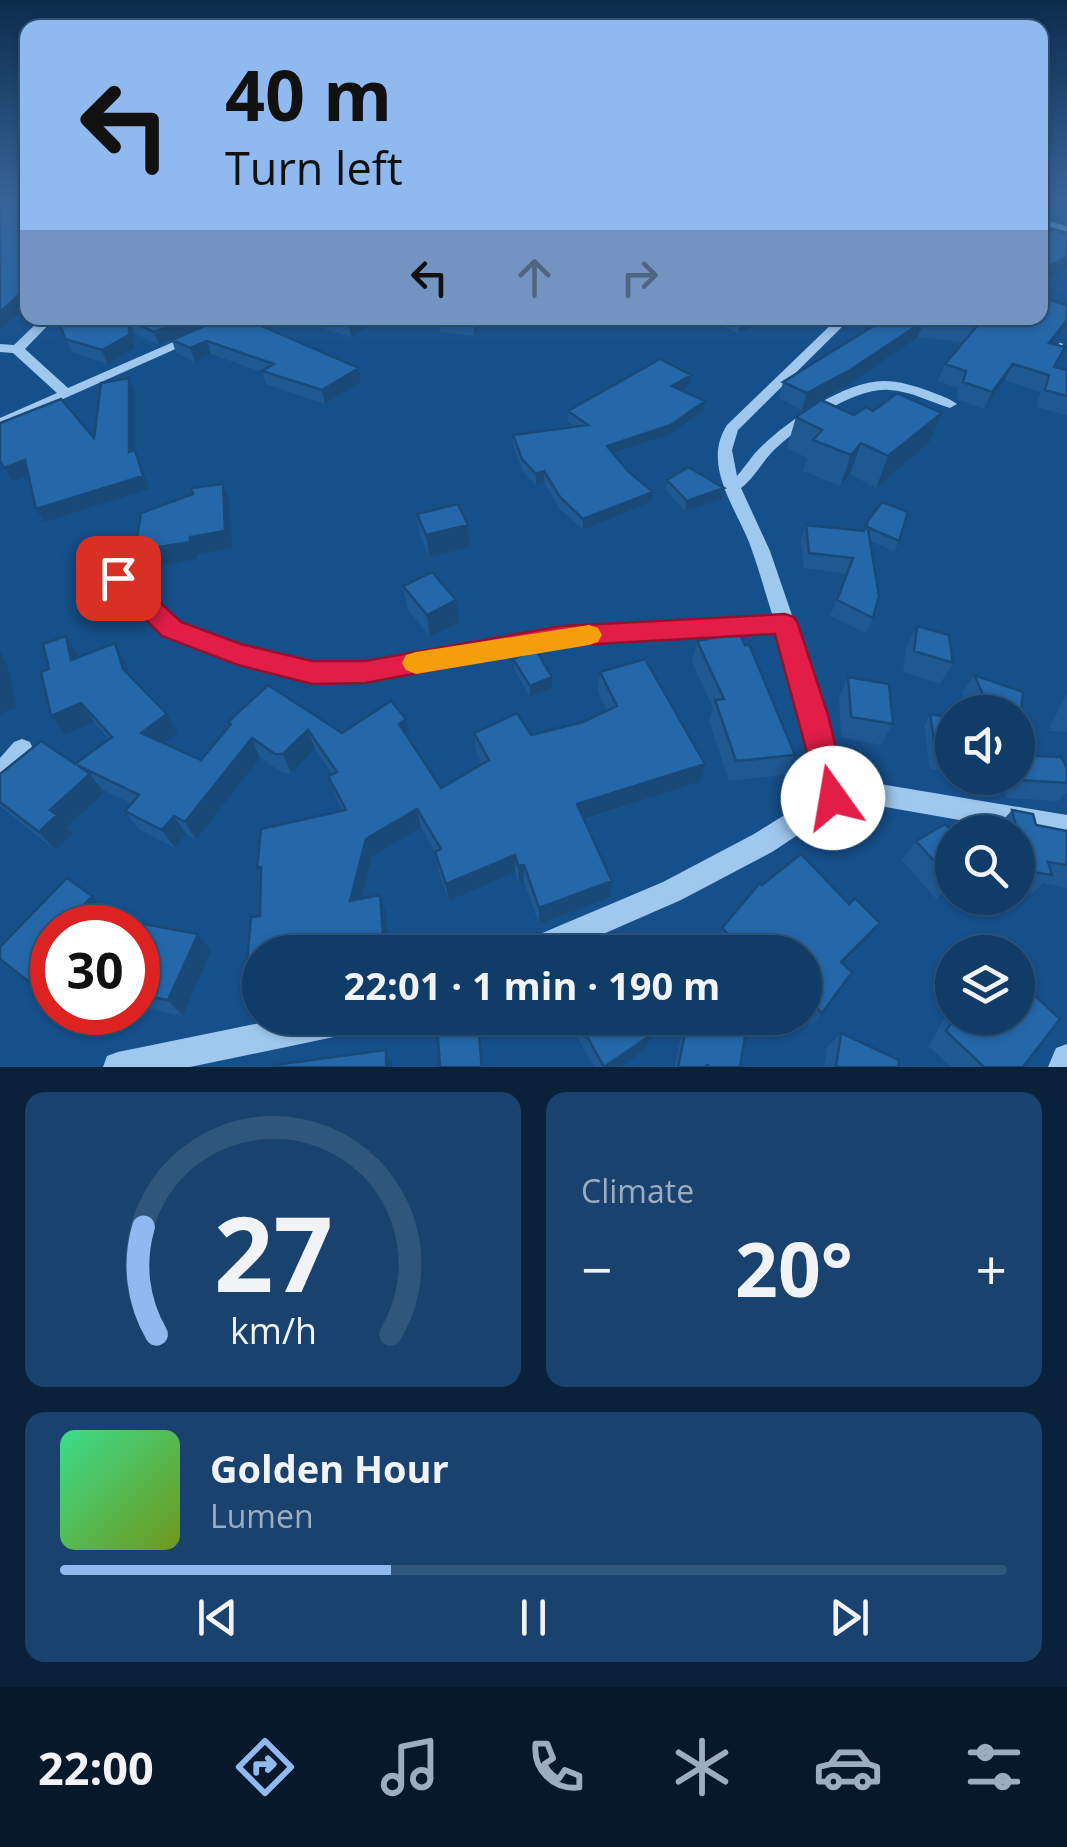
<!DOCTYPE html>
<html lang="en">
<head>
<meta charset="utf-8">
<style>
  :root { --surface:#103c68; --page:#19436e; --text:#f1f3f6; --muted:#9cadc0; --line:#30567c; --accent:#90b9f0 }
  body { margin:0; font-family:"Open Sans",sans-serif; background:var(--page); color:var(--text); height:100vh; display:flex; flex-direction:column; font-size:38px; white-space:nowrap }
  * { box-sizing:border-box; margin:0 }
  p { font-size:32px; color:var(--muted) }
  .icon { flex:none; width:55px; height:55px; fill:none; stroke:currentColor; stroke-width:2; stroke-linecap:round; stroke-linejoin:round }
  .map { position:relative; height:1067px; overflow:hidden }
  .sheet { display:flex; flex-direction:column; gap:25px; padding:25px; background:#092139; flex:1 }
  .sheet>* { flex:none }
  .guide { position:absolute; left:20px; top:20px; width:1028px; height:305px; border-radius:20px; box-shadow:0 2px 8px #0004,0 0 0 2px var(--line); background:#90b9f0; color:#111; overflow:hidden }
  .tools { position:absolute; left:935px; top:695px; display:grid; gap:20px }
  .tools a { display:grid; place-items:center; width:100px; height:100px; border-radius:50%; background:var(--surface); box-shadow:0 2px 8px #0004,0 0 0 2px var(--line); font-size:50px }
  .speed { position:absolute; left:30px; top:905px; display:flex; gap:20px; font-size:50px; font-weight:700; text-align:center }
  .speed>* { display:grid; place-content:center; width:130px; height:130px; border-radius:50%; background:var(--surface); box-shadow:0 2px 8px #0004,0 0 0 2px var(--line); line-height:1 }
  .speed .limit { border:15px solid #d22; background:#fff; color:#111 }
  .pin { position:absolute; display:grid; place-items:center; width:85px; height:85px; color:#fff; margin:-42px; border-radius:20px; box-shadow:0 5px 15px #0006 }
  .me { position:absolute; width:110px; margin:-55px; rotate:347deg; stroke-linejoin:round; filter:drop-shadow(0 0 8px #0008) }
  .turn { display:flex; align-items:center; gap:35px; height:210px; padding:0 40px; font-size:45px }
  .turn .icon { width:130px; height:130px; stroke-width:2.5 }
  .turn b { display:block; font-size:70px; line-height:85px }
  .lanes { display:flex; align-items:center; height:95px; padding:0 40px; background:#0003; justify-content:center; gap:50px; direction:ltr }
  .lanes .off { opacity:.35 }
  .big { font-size:75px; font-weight:700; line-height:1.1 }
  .sheet .card { flex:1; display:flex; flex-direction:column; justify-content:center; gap:15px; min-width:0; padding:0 35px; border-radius:20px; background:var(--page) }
  .sheet .dial { align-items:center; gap:0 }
  .dial svg { height:260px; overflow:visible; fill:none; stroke:var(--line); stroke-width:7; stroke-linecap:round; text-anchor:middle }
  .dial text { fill:var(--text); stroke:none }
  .song { display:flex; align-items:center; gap:30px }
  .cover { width:120px; height:120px; border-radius:15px; background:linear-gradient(135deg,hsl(150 70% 55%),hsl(80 70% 35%)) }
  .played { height:10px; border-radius:5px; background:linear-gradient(90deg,var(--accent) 35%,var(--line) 35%) }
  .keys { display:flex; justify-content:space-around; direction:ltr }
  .heat { display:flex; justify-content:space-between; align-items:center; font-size:55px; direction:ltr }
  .sheet .tiles { flex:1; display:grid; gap:25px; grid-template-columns:1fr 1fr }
  .card:last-child { grid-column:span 2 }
  .trip { position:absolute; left:242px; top:935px; width:580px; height:100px; border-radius:50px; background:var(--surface); box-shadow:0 2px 8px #0004,0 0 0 2px var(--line); font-weight:700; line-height:100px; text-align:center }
  .menu { display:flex; height:160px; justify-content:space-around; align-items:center; background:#06182a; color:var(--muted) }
  .menu .icon { width:70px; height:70px }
  .menu .selected { color:var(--accent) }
  .menu b { font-size:45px; color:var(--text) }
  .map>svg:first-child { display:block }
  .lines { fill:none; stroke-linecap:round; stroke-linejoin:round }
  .stream { stroke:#91c4f2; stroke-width:5 }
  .path { stroke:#9fc8ef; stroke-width:4; stroke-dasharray:4 6; stroke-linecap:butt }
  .minor { fill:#9fc8ef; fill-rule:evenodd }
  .wall { fill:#1f5992 }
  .shaded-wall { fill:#194977 }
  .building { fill:#2468aa; stroke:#194977; stroke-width:2.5 }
  .route { fill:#e11d48; stroke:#92132f; stroke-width:2.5 }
  .slow { fill:#f59e0b }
</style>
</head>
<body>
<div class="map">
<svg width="1067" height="1067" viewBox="0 0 1067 1067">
  <rect width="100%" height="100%" fill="#16508b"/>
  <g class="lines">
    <path class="stream" d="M1040,221l27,8"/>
    <path class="path" d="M1049,342l18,5"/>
    <path class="minor" d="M42,318h13l-30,31 43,39 119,-52 11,3 -198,88v-9l57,-25 -44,-40 -13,-1v-8l14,1z
      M838,318h13l-113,112 -6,20 5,26c9,-10 15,-21 25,-30 27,-26 83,-65 122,-65 15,0 31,5 45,10 10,4 20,7 28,13l-7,4c-20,-6 -39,-17 -61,-18 -36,-3 -92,38 -117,62 -11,12 -18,26 -31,36l29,63 25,73 47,162 32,-3 193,32v24l-193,-34 -37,4 -65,43 -91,48 -119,52h-45l4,-10 142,-60 91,-48 66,-41 -43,-161 -215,12 -197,36h-53l-73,-18 -74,-28 -56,-56 2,-5h14l54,51 62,22 71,18h53l197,-36 211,-11c-8,-25 -15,-51 -24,-75 -15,-37 -47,-78 -22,-117z
      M22,739l8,3 3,7c-6,14 -19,31 -33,37v-28l14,-16z
      M284,1018h84l-5,10 -10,5 -163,34h-87l4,-11 11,-4z
      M1067,1044v23h-19l8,-19z"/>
  </g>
  <path class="wall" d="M59,318h163l-63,27 -25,-12v15l-27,16 -36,-12z
    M223,318h29l-2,3 109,47 2,14 -36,22 -59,-20 -4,-12 -51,-18 -16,8 -19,-9 -4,-13z
    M290,318h89l-28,19z
    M485,318l-11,18 -34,-4 -1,-13z
    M701,318h70l-33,15z
    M864,318h176l27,7 -15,19 3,23 12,3v43l-1,2 -30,-8 5,-15 -36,-12 -21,29 -28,-10 3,-11 -21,-7 7,-17 19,-22 -46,-5 -73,50 -43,23 -23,-12 4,-16 87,-54z
    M691,375l-1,10 -9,5 22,21 -34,24 -55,19 37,48 -68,28 -24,-22 -15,-26 -8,3 -14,-15 -9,-25v-10l62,-9 -7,-5v-10z
    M873,411l69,2 -13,30 -53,45 -26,-14 -10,12 -37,-15 4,-13 -20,-10 9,-31 58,-2z
    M667,480l57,8 -2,11 -37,12 -19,-21z
    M417,514l51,11 2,22 -41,10 -9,-22z
    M806,525l56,6 2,-5 35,15 -5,10 -24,-10 3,77 -7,15 -36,-17 17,-42 -43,-6 -3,-28z
    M403,586l56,36 -29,15 -23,-29z
    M917,626l36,37 -13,21 -37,-12 3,-24z
    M697,641l98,114 -9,20 -57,6 -20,-60 4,-13 -21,-46z
    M115,643l11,20 5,14 47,56 -14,11 37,16 28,-35 -1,-3 182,16 -1,1 32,49 41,-24 -6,-12 -2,-19 57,2 52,-13 24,-11 -9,-19 2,-20 105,92 -5,18 -116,38 26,78 -71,26 -15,-42 -5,2 -4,-12 -66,29 -11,-31 -3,-18 -14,-25 -49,30 -10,42 24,13 3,40h-129v35l-3,1 -11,-15 14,-57 83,-105 -8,-16 -7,-19 4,-2 -17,-25 -24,24h-8l-23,-15 -64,82 -10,-6 -11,14 -36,-19 -14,-18 7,-7 -31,-15 3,4 -37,34 6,6 -18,17 -55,-44v-32l75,-10 34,-25 -15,-17 -29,13 -14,-19 -2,-47z
    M513,659l39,29 -22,9 -16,-28z
    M974,675l47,37 -3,5v-5h-47l-9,-19z
    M848,677l45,47 -12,21 -40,-8 -2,-39z
    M1067,693v39l-19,-1z
    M930,714l22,4v56l-22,-5 -6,-44z
    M1018,717l18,39 31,12v24l-9,9 -51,-3 -9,-20h20z
    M1012,810l24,15 31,6v57l-24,-5 -10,10 -15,-2v-59h-23l-1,-2z
    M952,832v57l-15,11 -35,-40 14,-19z
    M762,885l106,53 -25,26 -21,49 -11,13 -8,-8h2v-66h-80l-10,-9 7,-15z
    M138,928l60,6 13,17 -28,65 -45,-9z
    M1032,993l-9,74h-72l-22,-21 16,-29 7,-6v7h30l2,2 3,-2h31v-14z
    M567,1018h74l10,17 -5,14 -25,18h-27z
    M685,1018h63l-8,49h-65z
    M841,1033l57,34h-74l3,-20z"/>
  <path class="shaded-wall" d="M1067,257v11l-27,15v-12z
    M28,287v18l-28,25v-18z
    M188,318h34l-63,27 -5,-13z
    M359,318h20l-28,19 -2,-13z
    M477,318h8l-11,18v-13z
    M741,318h30l-33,15z
    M129,320l5,13v15l-27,16 -5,-14z
    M1067,320v5l-27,34 9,-16z
    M924,321l-6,16 -73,50 -43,23 5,-17z
    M207,341l4,13 -16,8 -5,-14z
    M1013,364l-8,16 -21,29 8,-17z
    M359,368l2,14 -36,22 -3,-14z
    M691,375l-1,10 -20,11 2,-10z
    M129,378l6,13v74l-6,-13z
    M705,401l-2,10 -34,24 -63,21 1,-10z
    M942,413l-13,30 -53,45 12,-32z
    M861,443l-11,31 -10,12 11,-31z
    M135,450l6,14 8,25 -105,33 -8,-13z
    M25,460l8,14 -21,7 -8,-13z
    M544,471v11l-8,3v-11z
    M223,484l6,16 3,48 -35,6v5l-53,9 -9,-17 55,-14z
    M724,488l-2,11 -37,12 2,-10z
    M653,492l-2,10 -68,28v-11z
    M468,525l2,22 -41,10 -3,-22z
    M456,600l3,22 -29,15 -3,-22z
    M66,636l13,20 5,24 -13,-20z
    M115,643l11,20 8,26 -11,-20z
    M0,651l7,14 10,42 -17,7z
    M552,677v11l-22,9v-11z
    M81,703l13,19 -29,13 -14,-19z
    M167,714l11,19 -25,19 -12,-19z
    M406,719l4,19 -7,5 -4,-19z
    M308,730l7,19 -24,24 -8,-19z
    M252,738l8,20 -64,82 -11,-18z
    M705,764l-5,18 -125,40 2,-18z
    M90,774l14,19 -37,34 6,6 -18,17 -16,-18 11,-22z
    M417,809l4,18 -49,30 -15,61 -7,-17 16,-62z
    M174,816l12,18 -11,14 -13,-18z
    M515,855v17l-66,29 -3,-17z
    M524,865v17l-5,2 -1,-18z
    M612,881l-2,17 -71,26v-16z
    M952,882v7l-15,11z
    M380,895l6,17 3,40h-3l-2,-3z
    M92,896l17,18 -8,9 -17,-18z
    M880,923l-12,15 -38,38 11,-14z
    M198,934l13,17 -28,65 -15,-16z
    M651,1035l-5,14 -25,18h-15z
    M386,1050l6,14v3h-6z"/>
  <path class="building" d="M0,200h28v87l-28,25z
    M1056,230l11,4v23l-27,14v-39z
    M1040,297l27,8v15l-18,23 16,4 -11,20 13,3v26l-22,-6 4,-15 -36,-11 -21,28 -29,-10 3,-11 -21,-7 32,-38 -53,-5 -74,49 -43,23 -24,-11 98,-61 -2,-3h161z
    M58,318h130l-34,14 -25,-12v15l-27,15 -37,-11z
    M223,318h20l116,50 -37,22 -60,-19 12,-7 -67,-23 -17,7 -18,-8z
    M328,318h31l-10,6z
    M440,318h37l-3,5 -35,-4z
    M660,359l31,16 -19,11 33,15 -34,24 -64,21 22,26 24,20 -70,27 -23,-22 -16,-26 -8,3 -14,-15 -9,-24 75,-10 -20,-14z
    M129,378v74l6,-2 8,26 -107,33 -11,-49 -21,8 -4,-7v-38l61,-24 33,39 7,-55z
    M897,393l45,20 -54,43 -27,-13 -10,12 -38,-15 9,-10 -26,-13 25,-17 33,15 12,-8 7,4z
    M688,467l36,21 -37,13 -20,-21z
    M223,484l2,47 -35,6v5l-55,9 6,-38 52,-19 -2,-6z
    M882,502l26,10 -9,29 -32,-14v-4l-1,3h-2z
    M458,504l10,21 -42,10 -9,-21z
    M867,523l12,73 -6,22 -36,-18 16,-42 -44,-5 -3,-28 58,6z
    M432,572l24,28 -29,15 -24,-29z
    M917,626l32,9 4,28 -39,-12z
    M739,633l6,12 4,-1 46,111 -59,6 -21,-61 9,-1 -27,-58z
    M66,636l5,24 44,-17 8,26 44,45 -26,19 60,27 30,-36 -3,-2 40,-37 74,48 49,-32 15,18 -7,5 42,64 48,-28 -15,-27 43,-20 14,22 52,-13 34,-16 -17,-34 45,-13 60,105 -128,40 35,77 -73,27 -15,-43 -6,1 -3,-11 -69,29 -11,-32 6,-3 -24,-40 -51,30 -16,62 30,-6 4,54 -21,3h-103v19l-14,2 5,-56 9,-1 1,-49 -4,1 4,-39 85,-19 -18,-34 9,-4 -29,-42 -25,24h-8l-23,-16 -67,84 -11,-6 -12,14 -37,-19 14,-16 -62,-30 13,9 -40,36 7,5 -18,17 -39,-30v-28l41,-33 34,23 37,-27 -31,-34 -30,13 -10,-44 8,-3 -6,-25z
    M536,650l16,27 -22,9 -17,-27z
    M974,675l49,17 -2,20h-30z
    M848,677l41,7 4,40 -42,-7z
    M930,714l22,4v44l-15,-3z
    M1018,717l18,39 25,1 6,11v15l-46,-3 -3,-8z
    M1012,810l21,4 3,11 31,6v34l-19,-3 4,13 -25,-4z
    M964,821l11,11h-23v49l-36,-40 29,-17 5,5z
    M801,854l48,50 6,-6 25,25 -39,39 11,10 -30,41 -17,-16v-45h-50l-7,-4 -3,3 -23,-23 38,-45 2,2z
    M67,878l25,18 -8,9 31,23h-63v61l-6,6 -46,-36v-12z
    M133,922l65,12 -30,66 -30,-5v-67h-7z
    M648,935l12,17h-38z
    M1032,993l28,26 -37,48h-39l-38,-36 8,-13h28l6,4 4,-4h17l2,2 2,-2h5v-6z
    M477,1018l5,49h-42l-3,-42z
    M577,1018h64l10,17 -47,32z
    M688,1018h60l-8,49h-29l-4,-2 -1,2h-28z
    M841,1033l58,27 -1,7h-62z
    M386,1050v17h-112v-2z"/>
  <linearGradient id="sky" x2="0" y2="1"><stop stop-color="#0c2c4c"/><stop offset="0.57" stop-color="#366498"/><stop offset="1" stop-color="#366498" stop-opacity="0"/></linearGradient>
  <rect width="1067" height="349" fill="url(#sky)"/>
  <path class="route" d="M118,569l9,3 54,50 60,22 71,17h53l197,-35 223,-12 9,3 4,7 30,91 20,83 -4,10 -11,4 -11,-4 -47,-174 -213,12 -197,37 -53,1 -74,-19 -76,-29 -52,-52 -4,-6 4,-6z"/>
  <path class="slow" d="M589,625l9,3 4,7 -4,7 -9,3 -173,29 -10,-4 -4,-7 4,-8 10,-3z"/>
</svg>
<div class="tools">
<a><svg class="icon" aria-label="sound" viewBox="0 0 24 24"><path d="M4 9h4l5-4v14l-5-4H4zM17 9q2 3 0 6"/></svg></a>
<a><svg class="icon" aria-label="search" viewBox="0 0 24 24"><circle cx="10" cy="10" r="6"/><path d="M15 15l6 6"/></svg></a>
<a><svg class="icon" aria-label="layers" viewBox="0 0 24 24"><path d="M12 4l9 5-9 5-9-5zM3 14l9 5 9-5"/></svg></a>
</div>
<div class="speed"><div class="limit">30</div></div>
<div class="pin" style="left:118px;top:578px;background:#d93025"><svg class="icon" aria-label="arrive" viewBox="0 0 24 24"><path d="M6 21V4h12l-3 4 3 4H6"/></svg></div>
<svg class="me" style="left:833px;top:798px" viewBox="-20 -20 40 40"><circle r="19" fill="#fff"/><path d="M0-13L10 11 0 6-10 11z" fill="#e11d48"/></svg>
<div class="trip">22:01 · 1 min · 190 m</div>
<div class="guide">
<div class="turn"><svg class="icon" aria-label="left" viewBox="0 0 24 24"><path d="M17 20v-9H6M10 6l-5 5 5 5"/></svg><div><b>40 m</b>Turn left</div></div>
<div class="lanes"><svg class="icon" aria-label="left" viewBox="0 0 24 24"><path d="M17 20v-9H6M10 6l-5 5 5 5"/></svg><svg class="icon off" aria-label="ahead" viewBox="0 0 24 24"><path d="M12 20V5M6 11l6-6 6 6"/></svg><svg class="icon off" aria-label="right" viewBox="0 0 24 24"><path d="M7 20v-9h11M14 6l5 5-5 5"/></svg></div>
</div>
</div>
<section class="sheet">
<div class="tiles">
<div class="card dial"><svg viewBox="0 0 100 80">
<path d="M14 69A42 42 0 1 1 86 69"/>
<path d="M14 69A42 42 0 0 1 10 36" stroke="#90b9f0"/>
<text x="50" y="56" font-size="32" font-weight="700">27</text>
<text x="50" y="72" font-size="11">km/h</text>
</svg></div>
<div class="card"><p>Climate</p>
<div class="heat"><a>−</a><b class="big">20°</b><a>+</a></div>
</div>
<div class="card">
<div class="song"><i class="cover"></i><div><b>Golden Hour</b><p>Lumen</p></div></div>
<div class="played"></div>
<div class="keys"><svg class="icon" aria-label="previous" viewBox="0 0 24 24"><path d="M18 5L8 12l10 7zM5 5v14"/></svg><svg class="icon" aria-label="pause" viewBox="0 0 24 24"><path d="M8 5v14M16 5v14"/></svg><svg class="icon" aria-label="next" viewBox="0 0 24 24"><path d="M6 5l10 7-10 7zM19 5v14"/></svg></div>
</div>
</div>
</section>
<nav class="menu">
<b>22:00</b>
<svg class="icon selected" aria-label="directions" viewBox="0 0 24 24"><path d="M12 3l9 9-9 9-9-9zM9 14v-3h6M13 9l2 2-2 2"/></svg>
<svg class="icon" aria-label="music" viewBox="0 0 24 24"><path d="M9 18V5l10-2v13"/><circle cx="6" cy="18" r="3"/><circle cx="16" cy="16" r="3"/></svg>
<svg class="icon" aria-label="phone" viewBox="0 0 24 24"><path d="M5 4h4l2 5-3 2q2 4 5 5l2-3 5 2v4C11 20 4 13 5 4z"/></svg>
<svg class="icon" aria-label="climate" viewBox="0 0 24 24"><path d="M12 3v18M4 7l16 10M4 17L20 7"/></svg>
<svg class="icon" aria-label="car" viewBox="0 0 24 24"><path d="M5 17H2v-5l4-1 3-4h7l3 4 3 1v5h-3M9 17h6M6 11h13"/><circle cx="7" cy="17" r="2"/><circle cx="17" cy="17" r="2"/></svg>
<svg class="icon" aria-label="filters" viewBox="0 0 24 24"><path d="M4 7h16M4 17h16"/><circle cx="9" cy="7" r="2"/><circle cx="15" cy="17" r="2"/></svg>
</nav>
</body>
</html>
